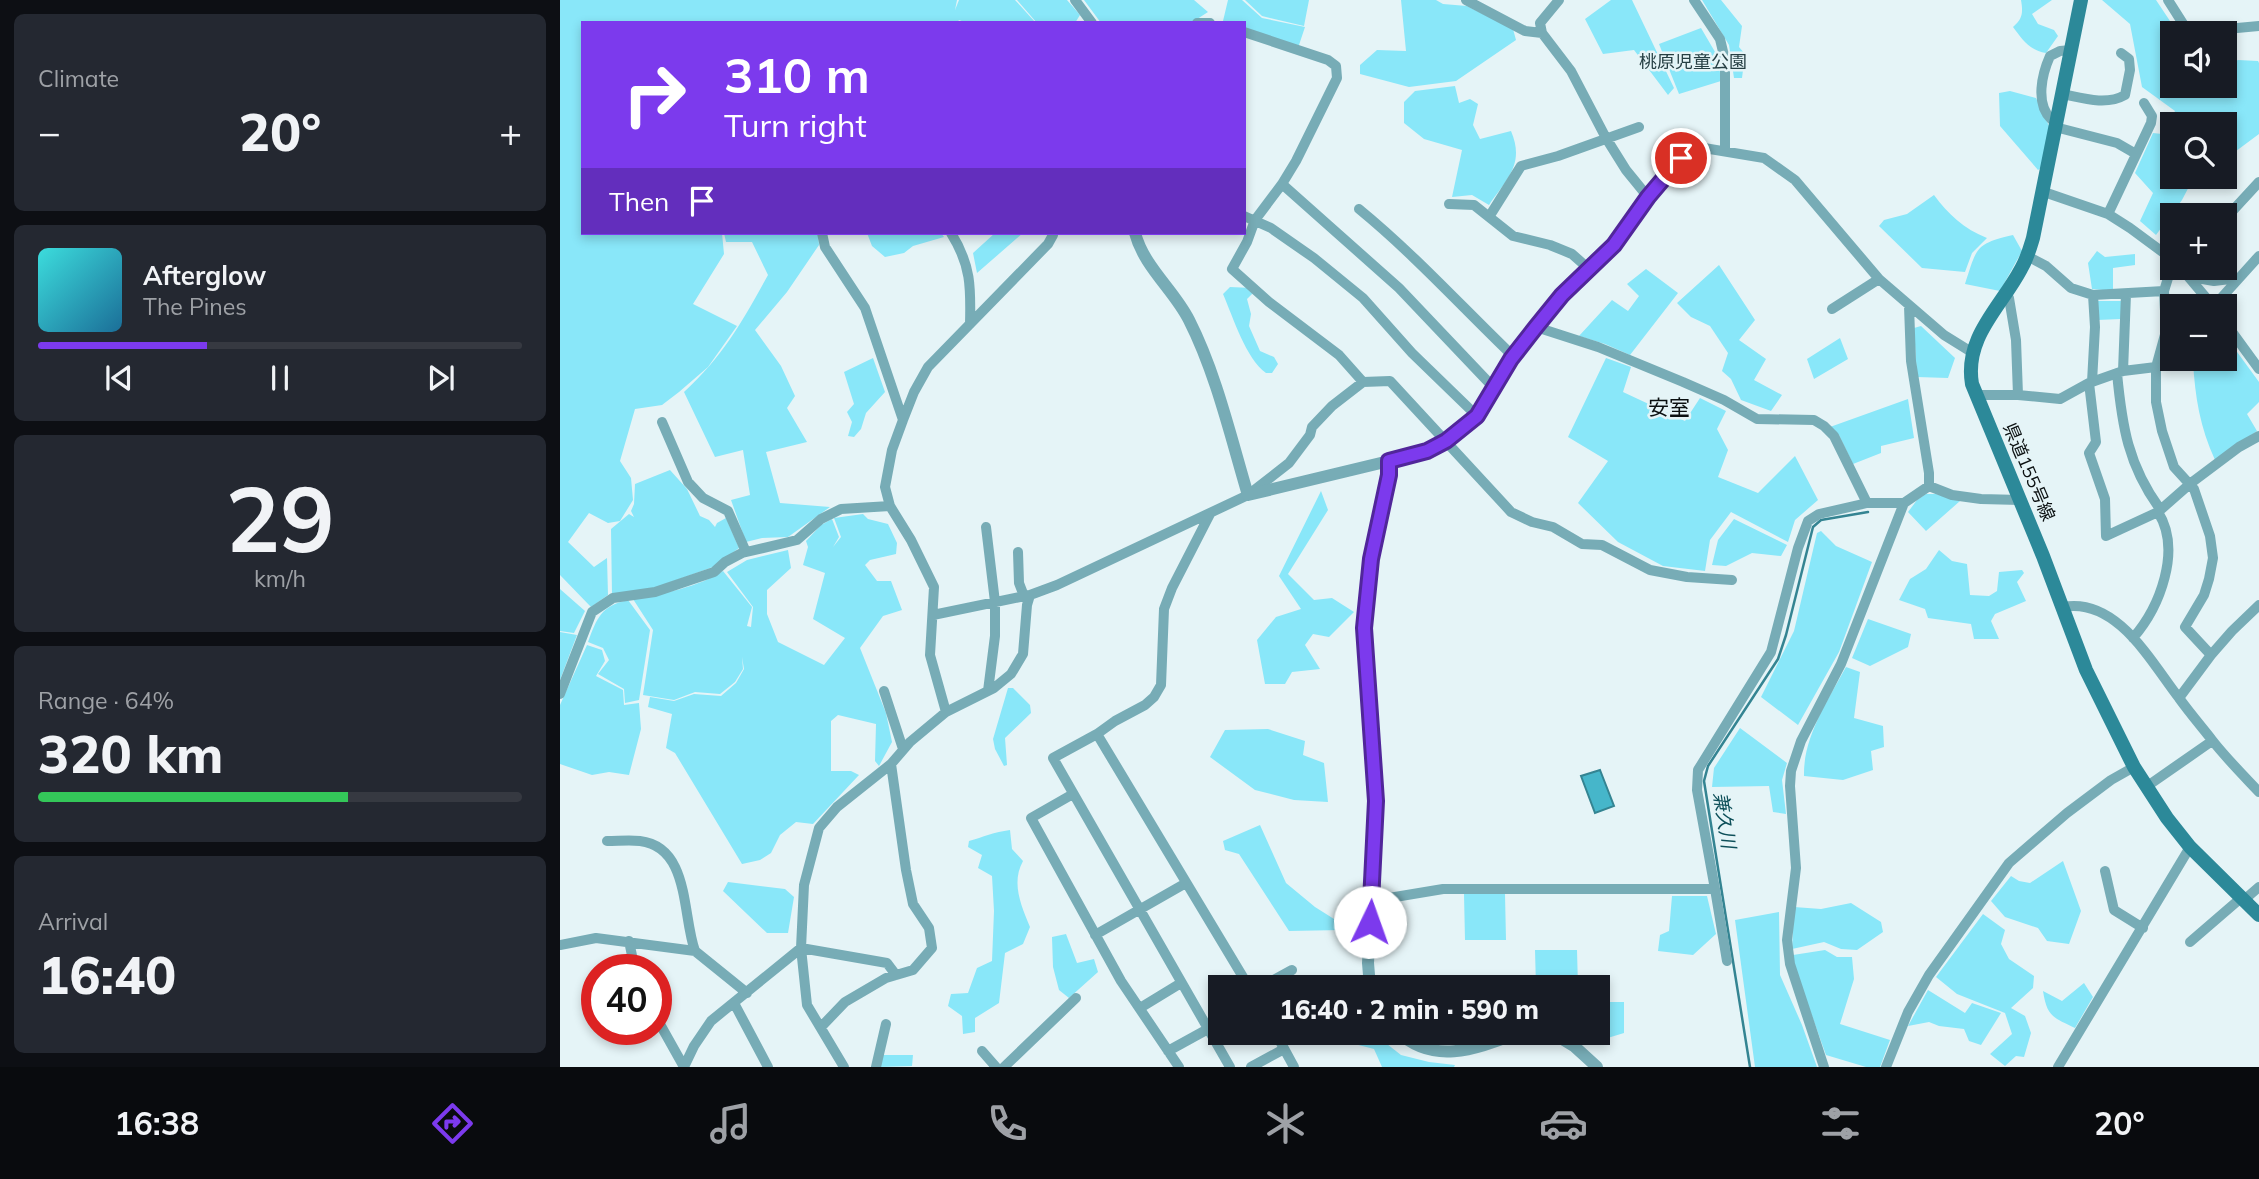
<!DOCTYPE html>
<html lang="en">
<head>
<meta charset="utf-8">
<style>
  :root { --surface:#171b24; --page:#242831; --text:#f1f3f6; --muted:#9ea1a6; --line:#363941; --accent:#7c3aed }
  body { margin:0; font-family:Mulish,"Noto Sans JP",sans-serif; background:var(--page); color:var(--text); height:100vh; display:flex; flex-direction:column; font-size:26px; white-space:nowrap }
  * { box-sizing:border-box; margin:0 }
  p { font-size:23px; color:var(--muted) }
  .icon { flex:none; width:38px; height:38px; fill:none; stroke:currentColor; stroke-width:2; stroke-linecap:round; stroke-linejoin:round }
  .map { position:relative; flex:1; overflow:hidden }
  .details { display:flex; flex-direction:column; gap:14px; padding:14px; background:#0d0f14; width:560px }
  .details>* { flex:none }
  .top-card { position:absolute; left:21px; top:21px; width:665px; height:214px; border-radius:0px; box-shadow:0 4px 10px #0003; background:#7c3aed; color:#fff; overflow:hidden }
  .controls { position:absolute; left:1600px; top:21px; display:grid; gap:14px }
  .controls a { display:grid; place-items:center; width:77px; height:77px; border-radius:0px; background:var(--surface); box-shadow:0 4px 10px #0003; font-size:35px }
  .speed { position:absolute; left:21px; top:954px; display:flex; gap:14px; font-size:35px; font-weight:700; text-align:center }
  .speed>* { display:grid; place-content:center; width:91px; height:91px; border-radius:50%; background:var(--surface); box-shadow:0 4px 10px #0003; line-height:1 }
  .speed .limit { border:10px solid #d22; background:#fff; color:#111 }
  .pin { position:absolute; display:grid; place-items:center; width:60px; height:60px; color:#fff; margin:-30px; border:4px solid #fff; border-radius:50%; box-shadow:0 2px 7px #0007 }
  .me { position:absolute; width:77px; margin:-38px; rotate:3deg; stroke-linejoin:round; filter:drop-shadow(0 0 5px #0008) }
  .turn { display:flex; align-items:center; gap:24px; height:147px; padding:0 28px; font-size:32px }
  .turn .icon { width:91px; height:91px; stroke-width:2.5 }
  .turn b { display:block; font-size:49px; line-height:60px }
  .then { display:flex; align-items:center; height:66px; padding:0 28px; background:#0003; gap:14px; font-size:26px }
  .big { font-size:52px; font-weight:800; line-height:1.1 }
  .details .tile { flex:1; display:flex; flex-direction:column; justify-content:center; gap:10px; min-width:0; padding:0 24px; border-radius:10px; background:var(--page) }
  .details .dial { align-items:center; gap:0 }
  .dial b { font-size:91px; line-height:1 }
  .song { display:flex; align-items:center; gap:21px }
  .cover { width:84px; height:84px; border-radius:10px; background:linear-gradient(135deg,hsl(180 70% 55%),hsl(200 70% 35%)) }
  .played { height:7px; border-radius:4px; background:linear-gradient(90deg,var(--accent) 35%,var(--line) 35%) }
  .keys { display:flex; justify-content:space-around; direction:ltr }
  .heat { display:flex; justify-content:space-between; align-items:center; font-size:38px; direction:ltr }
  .charge { height:10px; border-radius:5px; background:linear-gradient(90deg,#34c759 64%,var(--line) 0) }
  .trip { position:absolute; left:648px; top:975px; width:402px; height:70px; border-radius:0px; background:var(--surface); box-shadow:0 4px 10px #0003; font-weight:800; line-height:70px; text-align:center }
  .tabs { display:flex; height:112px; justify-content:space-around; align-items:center; background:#090b0e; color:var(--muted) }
  .tabs .icon { width:49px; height:49px }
  .tabs .on { color:var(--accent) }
  .tabs b { font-size:32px; color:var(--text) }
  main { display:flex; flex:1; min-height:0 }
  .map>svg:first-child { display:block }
  .green { fill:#89e7f9 }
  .water { fill:#46b6ca; stroke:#348492; stroke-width:2 }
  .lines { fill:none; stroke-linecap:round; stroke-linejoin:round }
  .stream { stroke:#348492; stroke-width:2.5 }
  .minor { stroke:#77acb6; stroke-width:10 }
  .tertiary { stroke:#77acb6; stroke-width:12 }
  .secondary { stroke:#2c8999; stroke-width:14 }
  .route-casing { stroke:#51269a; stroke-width:18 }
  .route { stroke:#7c3aed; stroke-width:12 }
  .labels { text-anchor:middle; stroke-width:5; stroke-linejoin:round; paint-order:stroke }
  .park-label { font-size:18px; fill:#263f44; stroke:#e5f4f7 }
  .street-label { font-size:18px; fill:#0b1011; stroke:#e5f4f7 }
  .water-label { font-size:19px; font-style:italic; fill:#0d4f59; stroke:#e5f4f7 }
  .quarter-label { font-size:21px; fill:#0b1011; stroke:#e5f4f7 }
</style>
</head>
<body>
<main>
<section class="details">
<div class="tile"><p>Climate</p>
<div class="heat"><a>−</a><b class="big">20°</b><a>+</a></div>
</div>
<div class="tile">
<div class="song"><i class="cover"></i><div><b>Afterglow</b><p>The Pines</p></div></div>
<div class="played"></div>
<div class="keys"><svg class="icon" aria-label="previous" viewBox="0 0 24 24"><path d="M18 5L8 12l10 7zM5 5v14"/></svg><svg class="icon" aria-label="pause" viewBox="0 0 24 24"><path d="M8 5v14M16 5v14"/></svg><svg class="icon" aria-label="next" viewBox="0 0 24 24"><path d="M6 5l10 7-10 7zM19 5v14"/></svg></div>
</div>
<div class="tile dial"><b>29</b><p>km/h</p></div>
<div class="tile"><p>Range · 64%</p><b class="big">320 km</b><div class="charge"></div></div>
<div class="tile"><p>Arrival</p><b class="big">16:40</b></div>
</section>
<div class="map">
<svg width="1699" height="1067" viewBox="0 0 1699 1067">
  <rect width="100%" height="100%" fill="#e5f4f7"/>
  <path class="green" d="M0,0h397l-2,10 4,-10h56l20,22 -68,1 -8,-3 -2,3h-374v210h139l2,21 -31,50 44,22 -29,41 -29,25 -17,13 -27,4 -15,52 11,17 2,22 -13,21 -12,2 -19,-10 -21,29 26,25 13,-9 1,37 -17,12 -31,-32z
    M457,0h50l13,15 -5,8h-38z
    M524,0h110l14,12 -17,11h-90z
    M668,0h14l20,18 43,9 -7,21 -54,-20v-5l-21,-2z
    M685,0h64l-5,26 -42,-10z
    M841,0h35l7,4 24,2 46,23 3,11 -60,41 -47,6 -49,-13v-9l17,-15 29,1z
    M1051,0h21l42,88 -6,7 -34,-45 -31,4 -18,-35z
    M1142,0h19l21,26 -3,21 6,7 -3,24h-8l-5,-33z
    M1461,0h31l-20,14 6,10 16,6 4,6 -12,17c-16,-2 -24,-14 -33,-26 10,-8 10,-15 8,-27z
    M1542,0h54l22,33h-6v53h52v-20l14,-6 20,1 1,2v71l-35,26v-36h-52v53h22l-12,23 -26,35 -16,-14 13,-28 -18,-20 18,-40 9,1 13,-23 -33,-24 -12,-63z
    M1141,28l17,29 3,24 -42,13 -20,-50z
    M895,86l4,17 11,-4 8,5 -5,21 7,14 31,-8c14,33 -4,48 -22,74l-17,-10 -20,2 10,-47 -38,-11 -20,-16v-21l11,-11z
    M1450,91l26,7 13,28 -7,41 -4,3 -38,-44 -1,-33z
    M1374,195c14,19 30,34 53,43l-15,15 -7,19 -43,-4 -43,-42 5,-6 23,-6z
    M164,233h94l1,12 -32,47 -32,38 26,36 14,30 -8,12 20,34 -41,10 14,51 50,4 -42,30 -26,1 -16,4 -15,-42 19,-5 -7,-45 -28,7 -31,-65c40,-37 58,-70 84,-117l-16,-33h-26z
    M307,233h74l3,4 -31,9 -9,7 -19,4 -13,-11z
    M435,233h28l-46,40 -4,-20z
    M1453,235l9,16 -22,40 -35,-7c12,-37 10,-40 48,-49z
    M1537,251l8,6 30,-3v11l-22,3v23l-21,-2 -4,-26z
    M1159,265l36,55 -16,20 27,19 -12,21 28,15 -11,16 -30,-11 -10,-21 -9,-8 6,-18 -18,-27 -19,-9 -14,-14z
    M1086,269l32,24 -48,62 -25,-11 -26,-8 33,-36 16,11 11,-15 -12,-12z
    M670,287l22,1 1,5 -6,6 4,15 -2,12 11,25 14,6 4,7 -6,9h-6c-20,-14 -33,-56 -43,-79z
    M1537,301h26l-2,18 -24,1z
    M1361,326l34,32 -7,20 -31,-1 -3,-49z
    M1664,334l35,48v20l-12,12 10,17 -42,29c-15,-33 -20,-63 -22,-99l1,-2h30z
    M1280,338l8,21 -34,20 -7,-20z
    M313,358l12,34 -19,21 -5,16 -7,8 -6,-1 4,-14 -5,-10 7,-8 -10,-32z
    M1046,358l25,9 -8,25 62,29 15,-23 26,13 -9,18 11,21 -10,27 40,16 37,-37 23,44 -23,20 -7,22 -57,-30 -21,28 -5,31 -42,-5 -45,-24 -40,-39 30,-42 -40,-24z
    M1348,399l6,39 -33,8v7l-28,11 -14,-29 -9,-8z
    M110,470l17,19 13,27 9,4 6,7 2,-4 9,-5 13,30 -26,19 -59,21 -42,7 -1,-66 18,-15 5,3 -3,-6 3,-7 1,-20z
    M761,491l7,19 -40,64 26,26 18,-2 22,14 -25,25 -16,-3 -8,11 15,24 -28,3 -7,12h-20l-8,-44 19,-23 25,-8 -22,-33z
    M1366,494h10l24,7 -34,30 -18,-19 9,-12z
    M303,514l5,5 20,5 9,19 -1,11 -26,6 -5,5 12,16h14l11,29 -19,6 -23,32 26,65 6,29 -13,24 -4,-5 1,-37 -38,-9 -7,6v50h20l8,4 -46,49 -17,-2 -16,13 -9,18 -11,7 -18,4 -67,-111 -9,-5 6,-34 -24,-7 2,-10 24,4 20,-7 27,2 15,-13 8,-14 -2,-12 1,12 -8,13 -15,12 -25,-2 -21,8 -31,-5 10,-65 -20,-31c27,-4 68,-13 90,-28l29,36 -5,19 4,1 2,-20 -26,-35 20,-12 41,-10 3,18 -24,22v24l11,28 46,23 21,-27 -32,-19 12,-46 -22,-8 5,-18 -2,-6 15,-16 11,-6 7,18 -6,10 8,-10 -7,-19z
    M1174,519l53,26 -6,11 -29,-3 -26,13 -14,-1 6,-25z
    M1261,531l15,15 36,16 -33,90 -41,73 -37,-28 33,-66 23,-98z
    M1379,550l13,11 15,3 3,31 19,1 8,-5 2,-19 23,-2 2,3 -7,9 9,19 -31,13 -4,7 8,18h-25l-3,-15 -43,-6 -3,-9 -26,-9 11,-21 16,-10z
    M0,589l25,22 -11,22 -14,-2z
    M68,600l22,30 -11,70 -14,3 -1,-14 -26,-15 11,-14 -6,-12 -15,-6c9,-24 13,-36 40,-42z
    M1308,619l43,15 -3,13 -38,19 -18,-8z
    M0,632l17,3 -17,45z
    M27,645l15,5 3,11 -9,15 27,14 1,15 15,-2 2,26 -12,46 -20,-3 -17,3 -32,-11v-59z
    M1286,667l14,5 -6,46 29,8 1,21 -13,4 2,19 -30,10 -39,-4c-1,-39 24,-76 42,-109z
    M448,688h5l17,17 1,8 -26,25 2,27 -3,1 -9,-17 -2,-10z
    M1180,728l47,35 -5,17 4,34 -13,-2 -4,-26 -57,1 2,-19z
    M708,729l37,12 -2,14 21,8 4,39 -34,-2 -39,-10 -45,-33 15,-27z
    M700,825l26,58 29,24 27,17v6l-53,1 -50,-77 -14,-4 -2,-9z
    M450,830l2,19 11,12c-12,22 -2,44 7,66l-7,17 -18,9 -6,50 -24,15v14l-12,2 -1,-18 -14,-10 3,-12 17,-1 9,-25 15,-7 2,-50 -2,-35 -14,-8 4,-13 -14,-8 1,-6c14,-4 25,-9 41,-11z
    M1503,861l18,50 -12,33 -22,-3 -9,-13 -33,-11 -14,-16 20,-25 8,5 11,2z
    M168,882l57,7 9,8 -6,36h-21l-44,-42z
    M904,894h41l1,46h-41z
    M1112,896h35l9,38 -23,21 -35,-4 2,-16 9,-4z
    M1291,903l30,19 2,10 -26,18 -16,-1 -17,-7 -32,7 2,-42 27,2z
    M1219,912l1,63 22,50 15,42h-62l-20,-147z
    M1423,914l22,16 -4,14 8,15 25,17 -1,12 -22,20 14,8 6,17 -7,24 -8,-1 -11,10 -15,-12 22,-20 -7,-21 -48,-19 -21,-17z
    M506,934l11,29 17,-4 4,13 -29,26 -10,-8 -6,-23 -1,-30z
    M975,950h42l1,37h-42z
    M1265,950l12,7h15l2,22 -14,45 50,16 -10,27h-14l-40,-12 -33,-92v-8z
    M1524,983l9,14 -18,31c-23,-11 -28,-12 -32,-37l19,10z
    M1368,990l37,23 7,-10 29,10 -20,32 -12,-4 -5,-12 -25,-3 -10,-4 -21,4z
    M1038,1002h26v31l-36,11 -13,-11 23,-1z
    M761,1033h52l28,22 28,7 26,3 -1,2h-72l-8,-18 -39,-10z
    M321,1055h32l-1,11 -33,1z"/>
  <path class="water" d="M1040,770l14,36 -19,7 -14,-37z"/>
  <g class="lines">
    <path class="stream" d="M1190,1067l-46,-286 4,-15 70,-107 8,-24 27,-108 8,-7 47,-8"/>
    <path class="minor" d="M515,0l17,23
      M906,0l59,31 17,2
      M999,0l-19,23 2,10 29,38 35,67 20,32 22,27
      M1134,0l26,39 5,21v90
      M1608,0l19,30 7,2 65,-6
      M637,23h13
      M684,32l84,28 8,6 1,12 -41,83 -14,23 -27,36 -8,22 -15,27 37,33 70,53 24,27
      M1502,94c20,4 44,12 63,1l5,-25 -1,-11 -8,-6
      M1496,120l-5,-1c-16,-16 -9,-45 -1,-63l10,-5 11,-1
      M1495,127l62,16 19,11
      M722,184l117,104 95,100
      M1484,192l64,22 22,14 42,31
      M889,204l25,1 39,31 37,9 22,9 17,15
      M799,209c56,46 102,97 154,147
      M1548,214l43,-91 1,-7 -8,-13
      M684,216l27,12 43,30 49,40 49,55 65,63
      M929,217l32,-51 37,-10 81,-29
      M1664,220l35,-38
      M262,233l3,14 40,61 38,112 -11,30 -7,37 5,19 21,34 23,47 -4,68 16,57
      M391,233c20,32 20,54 19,91
      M1467,256l19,10 25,22 22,7 71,-4
      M1621,268l32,38
      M1631,277l23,4 24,-3
      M1445,293l4,5 7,42 2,55
      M1349,306l2,55 18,112v13
      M1654,306l45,-50
      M1272,309l47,-30
      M1664,321l35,48
      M976,327l62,20 85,35 41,18 33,19 57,1 10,6 10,10 33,67
      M1596,367v35l6,29 12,36 20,22 16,47 3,22 -4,21 -5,16 -19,32 26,28 -32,43
      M1563,371l3,-77
      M1557,373c5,53 11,92 43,136
      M1532,382l3,-55 -2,-32
      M1529,383l7,59 -7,11 16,46 1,37 52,-24 33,-29 48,-36 20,-11
      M1415,395h43l42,4 29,-16 34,-12 33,-4 10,-36 -2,-40 8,-26
      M343,420l11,-28 14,-25 120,-123 5,-9
      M102,422l26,60 15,16 25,13 18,41
      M829,461l38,-10 19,-10 23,-17 11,-11 31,-54 51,-64 52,-50 34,-48 33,-39 23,-10 60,10 31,22 84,99 65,56 29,18
      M650,514l-38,74 -8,21 -3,76 -7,12 -9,8 -30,16 -18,13 152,253
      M426,527l9,75v34l-7,55
      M458,552l1,31 5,13
      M1503,607c54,-10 88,55 116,91 10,14 22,28 33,42 14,18 31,35 47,52
      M373,615l97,-20
      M1573,638c27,-31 49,-88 25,-126
      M1651,655l21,-24 27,-26
      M324,691l19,58
      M0,694l32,-82 21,-14 42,-6 59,-20 11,-10 17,-9 55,-13 24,-21 20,-10 49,-3
      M537,734l-44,24 177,309
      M1586,787l66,-46
      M513,794l-42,24 90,163 58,86
      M47,841c11,0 23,-1 33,0 50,6 42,74 55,110
      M1545,871l9,39 29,18
      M1155,889l12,72
      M1684,900l15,-13
      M811,901l72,-12h272l-18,-99 1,-20 73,-118 27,-104 10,-27 11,-7 48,-11h37l25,-17 23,9 29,4 39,1
      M535,935l91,-52
      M69,941l6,29
      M1630,942l51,-44
      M0,945l36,-7 99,13 52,42
      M701,987l31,-17
      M174,1003l34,64
      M580,1008l41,-25
      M96,1017l28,50
      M262,1026l23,-24 41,-24 27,-8 19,-22 -3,-20 -16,-24 -7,-34 -15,-106
      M715,1032l19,35
      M422,1051l14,16
      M608,1051l40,-22
      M124,1067l10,-21 17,-25 90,-73 86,15 9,12
      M284,1067l-37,-62 -6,-57 3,-63 15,-57 18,-21 54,-43 19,-22 36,-30 48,-24 17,-14 12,-20 4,-49 3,-10 27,-10 191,-90 41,-32 21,-28 2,-8 20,-21 31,-24 27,-1 121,131 21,10 21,5 29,17 20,1 48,25 37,7 45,3
      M316,1067l10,-43
      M444,1067l72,-69
      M691,1067l33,-18
      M1264,1067l-34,-103 -3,-24 9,-72 -6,-82 1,-15 10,-30 40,-77 63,-161
      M1326,1067l22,-55 21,-37 80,-112 58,-50 44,-33 23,-13
      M1498,1067l132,-220"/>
    <path class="tertiary" d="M575,233c9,34 39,57 54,87 27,53 42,118 59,175l141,-34v14l-18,84 -6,69 11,173 -8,162 2,24
      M838,1032c37,35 82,15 123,0
      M991,1032l23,14 23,21"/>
    <path class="secondary" d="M1521,0l-48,238c-3,10 -6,21 -12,31 -20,38 -57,68 -49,115l71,172 43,114 48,97 33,51 23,29 69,68"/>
  </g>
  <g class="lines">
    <g class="route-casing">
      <path id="route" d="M810,922l6,-121 -12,-173 7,-69 18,-84v-14l38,-10 19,-10 31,-25 34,-57 25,-32 26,-32 52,-50 34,-48 33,-39"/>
    </g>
    <use href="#route" class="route"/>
  </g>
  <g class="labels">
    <g class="park-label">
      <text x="1133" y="68">桃原児童公園</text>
    </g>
    <g class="street-label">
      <text transform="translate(1469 472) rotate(67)" y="6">県道155号線</text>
    </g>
    <g class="water-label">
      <text transform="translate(1165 820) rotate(81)" y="7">兼久川</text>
    </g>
    <g class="quarter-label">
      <text x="1109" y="415">安室</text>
    </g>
  </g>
</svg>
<div class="controls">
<a><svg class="icon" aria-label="sound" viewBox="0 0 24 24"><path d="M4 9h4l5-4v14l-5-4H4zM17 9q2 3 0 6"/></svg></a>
<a><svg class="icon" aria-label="search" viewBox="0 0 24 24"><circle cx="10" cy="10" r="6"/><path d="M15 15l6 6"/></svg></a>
<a>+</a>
<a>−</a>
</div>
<div class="speed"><div class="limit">40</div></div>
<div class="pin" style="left:1121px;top:158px;background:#d93025"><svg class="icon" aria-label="arrive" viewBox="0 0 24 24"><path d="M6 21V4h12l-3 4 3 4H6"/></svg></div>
<svg class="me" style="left:810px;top:922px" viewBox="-20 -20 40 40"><circle r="19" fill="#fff"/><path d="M0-13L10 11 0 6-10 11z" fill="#7c3aed"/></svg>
<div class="trip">16:40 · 2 min · 590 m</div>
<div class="top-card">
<div class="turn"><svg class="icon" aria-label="right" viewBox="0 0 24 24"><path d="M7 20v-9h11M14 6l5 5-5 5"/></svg><div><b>310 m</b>Turn right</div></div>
<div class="then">Then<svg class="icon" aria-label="arrive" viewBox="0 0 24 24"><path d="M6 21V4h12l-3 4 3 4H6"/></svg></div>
</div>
</div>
</main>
<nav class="tabs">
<b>16:38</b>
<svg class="icon on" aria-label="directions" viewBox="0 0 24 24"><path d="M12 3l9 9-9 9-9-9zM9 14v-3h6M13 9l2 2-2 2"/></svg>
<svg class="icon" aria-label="music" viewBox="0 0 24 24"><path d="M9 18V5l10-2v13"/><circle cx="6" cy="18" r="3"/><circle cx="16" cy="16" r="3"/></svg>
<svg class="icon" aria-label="phone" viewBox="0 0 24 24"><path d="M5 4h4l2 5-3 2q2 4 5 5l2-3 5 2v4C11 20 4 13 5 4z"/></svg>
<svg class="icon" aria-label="climate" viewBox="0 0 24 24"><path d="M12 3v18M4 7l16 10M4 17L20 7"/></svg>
<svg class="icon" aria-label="car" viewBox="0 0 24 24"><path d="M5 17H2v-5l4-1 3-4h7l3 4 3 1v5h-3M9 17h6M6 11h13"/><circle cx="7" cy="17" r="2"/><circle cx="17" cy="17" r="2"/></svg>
<svg class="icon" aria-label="filters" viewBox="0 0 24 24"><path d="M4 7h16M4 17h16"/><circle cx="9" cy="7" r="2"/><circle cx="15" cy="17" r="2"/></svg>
<b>20°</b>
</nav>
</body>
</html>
